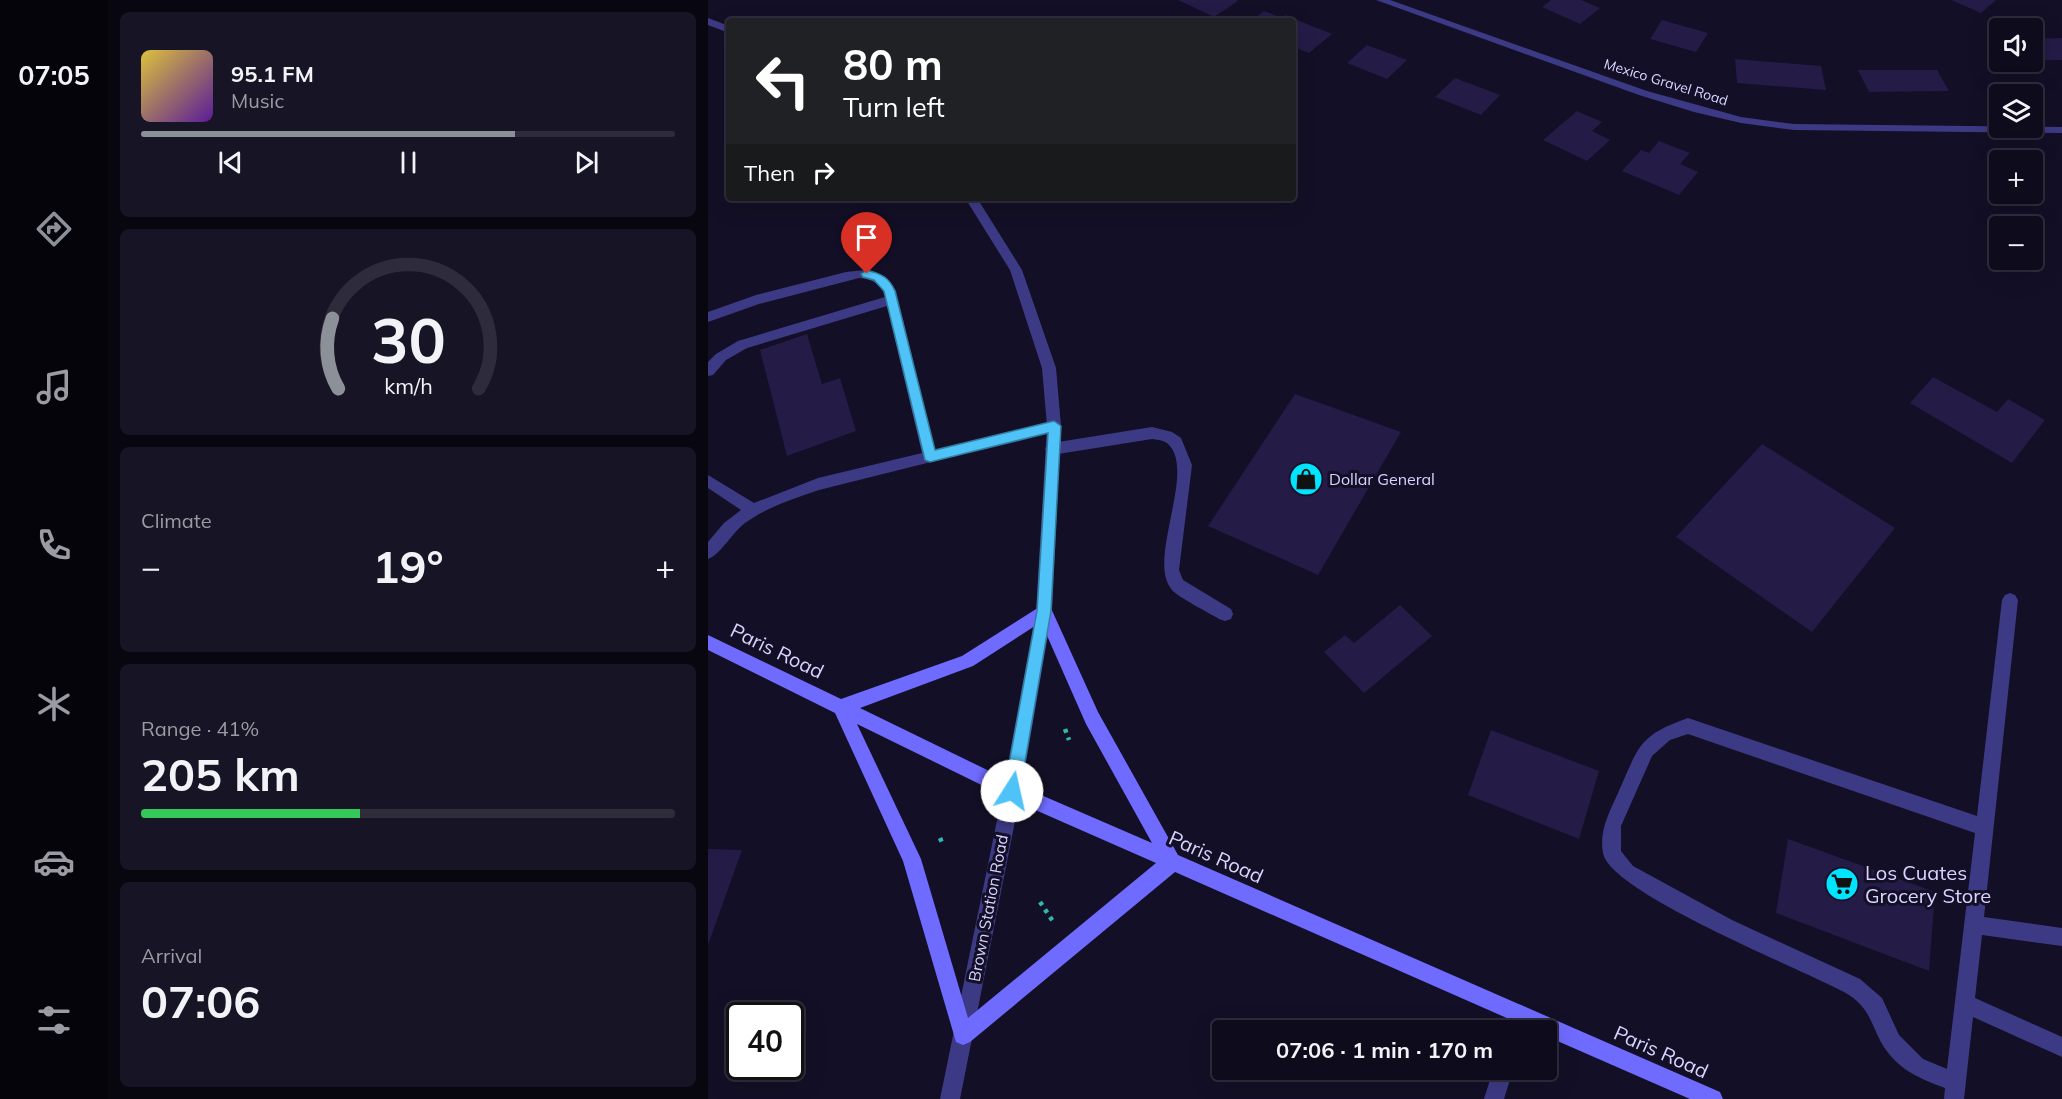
<!DOCTYPE html>
<html lang="en">
<head>
<meta charset="utf-8">
<style>
  :root { --surface:#0e0b1c; --page:#171425; --text:#f1f3f6; --muted:#9b9ba3; --line:#2e2b3b; --accent:#8c9099 }
  body { margin:0; font-family:Mulish,sans-serif; background:var(--page); color:var(--text); height:100vh; display:flex; flex-direction:column; font-size:22px; white-space:nowrap }
  * { box-sizing:border-box; margin:0 }
  p { font-size:20px; color:var(--muted) }
  .icon { flex:none; width:33px; height:33px; fill:none; stroke:currentColor; stroke-width:2; stroke-linecap:round; stroke-linejoin:round }
  .map { position:relative; flex:1; overflow:hidden }
  .drawer { display:flex; flex-direction:column; gap:12px; padding:12px; background:#08060f; width:600px }
  .drawer>* { flex:none }
  .top-card { position:absolute; left:18px; top:18px; width:570px; height:183px; border-radius:6px; box-shadow:0 6px 24px #0002,0 0 0 2px var(--line); background:#202124; color:#fff; overflow:hidden }
  .tools { position:absolute; left:1281px; top:18px; display:grid; gap:12px }
  .tools a { display:grid; place-items:center; width:54px; height:54px; border-radius:6px; background:var(--surface); box-shadow:0 6px 24px #0002,0 0 0 2px var(--line); font-size:30px }
  .speed { position:absolute; left:18px; top:1002px; display:flex; gap:12px; font-size:30px; font-weight:700; text-align:center }
  .speed>* { display:grid; place-content:center; width:78px; height:78px; border-radius:50%; background:var(--surface); box-shadow:0 6px 24px #0002,0 0 0 2px var(--line); line-height:1 }
  .speed .limit { border:3px solid #111; border-radius:9px; background:#fff; color:#111 }
  .pin { position:absolute; display:grid; place-items:center; width:51px; height:51px; color:#fff; margin:-62px -26px; border-radius:50% 50% 50% 0; rotate:-45deg; box-shadow:0 0 6px #0007 }
  .pin .icon { rotate:45deg }
  .me { position:absolute; width:66px; margin:-33px; rotate:10deg; stroke-linejoin:round; filter:drop-shadow(0 0 4px #0008) }
  .turn { display:flex; align-items:center; gap:21px; height:126px; padding:0 18px; font-size:27px }
  .turn .icon { width:78px; height:78px; stroke-width:2.5 }
  .turn b { display:block; font-size:42px; line-height:51px }
  .then { display:flex; align-items:center; height:57px; padding:0 18px; background:#0003; gap:12px; font-size:22px }
  .big { font-size:45px; font-weight:700; line-height:1.1 }
  .drawer .widget { flex:1; display:flex; flex-direction:column; justify-content:center; gap:9px; min-width:0; padding:0 21px; border-radius:9px; background:var(--page) }
  .drawer .dial { align-items:center; gap:0 }
  .dial svg { height:156px; overflow:visible; fill:none; stroke:var(--line); stroke-width:7; stroke-linecap:round; text-anchor:middle }
  .dial text { fill:var(--text); stroke:none }
  .song { display:flex; align-items:center; gap:18px }
  .cover { width:72px; height:72px; border-radius:9px; background:linear-gradient(135deg,hsl(50 70% 55%),hsl(270 70% 35%)) }
  .played { height:6px; border-radius:3px; background:linear-gradient(90deg,var(--accent) 70%,var(--line) 70%) }
  .keys { display:flex; justify-content:space-around; direction:ltr }
  .heat { display:flex; justify-content:space-between; align-items:center; font-size:33px; direction:ltr }
  .charge { height:9px; border-radius:4px; background:linear-gradient(90deg,#34c759 41%,var(--line) 0) }
  .trip { position:absolute; left:504px; top:1020px; width:345px; height:60px; border-radius:6px; background:var(--surface); box-shadow:0 6px 24px #0002,0 0 0 2px var(--line); font-weight:700; line-height:60px; text-align:center }
  main { display:flex; flex:1; min-height:0 }
  .dock { display:flex; flex-direction:column; width:108px; justify-content:space-around; align-items:center; background:#06040b; color:var(--muted) }
  .dock .icon { width:42px; height:42px }
  .dock .current { color:var(--accent) }
  .dock b { font-size:27px; color:var(--text) }
  .map>svg:first-child { display:block }
  .building { fill:#241b47 }
  .lines { fill:none; stroke-linecap:round; stroke-linejoin:round }
  .path { stroke:#2fb8b0; stroke-width:4.5; stroke-dasharray:4 5; stroke-linecap:butt }
  .service { fill:#3d3a85; fill-rule:evenodd }
  .minor { fill:#3d3a85; fill-rule:evenodd }
  .tertiary { fill:#3d3a85; fill-rule:evenodd }
  .secondary { fill:#6f6bff; fill-rule:evenodd }
  .route { fill:#4fc3f7; stroke:#337fa1; stroke-width:1.5 }
  .labels { text-anchor:middle; stroke-width:6; stroke-linejoin:round; paint-order:stroke }
  .far-street-label { font-size:14px; fill:#d9d4ff; stroke:#130f26 }
  .poi-label { font-size:16px; fill:#d9d4ff; stroke:#130f26; text-anchor:start }
  .street-label { font-size:16px; fill:#d9d4ff; stroke:#130f26 }
  .near-street-label { font-size:20px; fill:#d9d4ff; stroke:#130f26 }
  .near-poi-label { font-size:20px; fill:#d9d4ff; stroke:#130f26; text-anchor:start }
</style>
</head>
<body>
<main>
<nav class="dock">
<b>07:05</b>
<svg class="icon current" aria-label="directions" viewBox="0 0 24 24"><path d="M12 3l9 9-9 9-9-9zM9 14v-3h6M13 9l2 2-2 2"/></svg>
<svg class="icon" aria-label="music" viewBox="0 0 24 24"><path d="M9 18V5l10-2v13"/><circle cx="6" cy="18" r="3"/><circle cx="16" cy="16" r="3"/></svg>
<svg class="icon" aria-label="phone" viewBox="0 0 24 24"><path d="M5 4h4l2 5-3 2q2 4 5 5l2-3 5 2v4C11 20 4 13 5 4z"/></svg>
<svg class="icon" aria-label="climate" viewBox="0 0 24 24"><path d="M12 3v18M4 7l16 10M4 17L20 7"/></svg>
<svg class="icon" aria-label="car" viewBox="0 0 24 24"><path d="M5 17H2v-5l4-1 3-4h7l3 4 3 1v5h-3M9 17h6M6 11h13"/><circle cx="7" cy="17" r="2"/><circle cx="17" cy="17" r="2"/></svg>
<svg class="icon" aria-label="filters" viewBox="0 0 24 24"><path d="M4 7h16M4 17h16"/><circle cx="9" cy="7" r="2"/><circle cx="15" cy="17" r="2"/></svg>
</nav>
<section class="drawer">
<div class="widget">
<div class="song"><i class="cover"></i><div><b>95.1 FM</b><p>Music</p></div></div>
<div class="played"></div>
<div class="keys"><svg class="icon" aria-label="previous" viewBox="0 0 24 24"><path d="M18 5L8 12l10 7zM5 5v14"/></svg><svg class="icon" aria-label="pause" viewBox="0 0 24 24"><path d="M8 5v14M16 5v14"/></svg><svg class="icon" aria-label="next" viewBox="0 0 24 24"><path d="M6 5l10 7-10 7zM19 5v14"/></svg></div>
</div>
<div class="widget dial"><svg viewBox="0 0 100 80">
<path d="M14 69A42 42 0 1 1 86 69"/>
<path d="M14 69A42 42 0 0 1 11 33" stroke="#8c9099"/>
<text x="50" y="56" font-size="32" font-weight="700">30</text>
<text x="50" y="72" font-size="11">km/h</text>
</svg></div>
<div class="widget"><p>Climate</p>
<div class="heat"><a>−</a><b class="big">19°</b><a>+</a></div>
</div>
<div class="widget"><p>Range · 41%</p><b class="big">205 km</b><div class="charge"></div></div>
<div class="widget"><p>Arrival</p><b class="big">07:06</b></div>
</section>
<div class="map">
<svg width="1354" height="1099" viewBox="0 0 1354 1099">
  <rect width="100%" height="100%" fill="#130f26"/>
  <path class="building" d="M470,0h58l2,1 -24,16z
    M843,0h30l19,8 -20,16 -38,-17z
    M1243,0h45l-15,13z
    M556,11l18,7 3,-3 47,19 -23,19 -16,-6v-26h-42z
    M954,20l46,13 -12,19 -46,-13z
    M1354,38v22h-18l-12,-18v-3z
    M659,45l40,15 -20,19 -40,-16z
    M1027,59l86,7 5,24 -89,-7z
    M1150,70h79l12,21 -80,1z
    M747,78l45,17 -19,20 -46,-18z
    M869,111l25,11 -10,9 18,9 -23,21 -44,-21z
    M951,141l31,12 -10,11 18,8 -19,23 -57,-24 19,-21 8,3z
    M99,334l15,50 18,-6 16,53 -69,25 -27,-106z
    M1225,377l64,35 11,-13 37,21 -33,43 -102,-60z
    M587,394l106,38 -83,143 -110,-49z
    M1054,444l133,84 -83,104 -136,-95z
    M692,605l32,31 -68,57 -40,-41 21,-17 9,8z
    M783,730l108,41 -20,68 -111,-44z
    M1080,839l147,53 -6,79 -153,-58z
    M0,849l34,1 -34,95z"/>
  <g class="lines">
    <path class="path" d="M357,729l4,11
      M232,838l3,7
      M332,902l14,21"/>
    <path class="service" d="M157,270l21,7 10,14 39,159 119,-29 5,1 2,4 -2,4 -240,60c-26,9 -52,17 -74,33 -12,9 -25,32 -37,36v-17l16,-19 17,-13 -33,-22v-13l46,28 64,-25 104,-25 -35,-147 -140,42 -21,12 -13,15 -5,1v-14l8,-8 22,-13 147,-44c-3,-13 -13,-18 -26,-19l-100,26 -51,18v-10l48,-17 90,-23z
      M444,427l20,5 9,6 11,27 -13,105 4,10 48,29 2,5 -2,5 -6,2 -6,-2c-11,-7 -40,-21 -47,-29 -26,-29 24,-117 -3,-145 -4,-5 -11,-5 -17,-6l-100,16 -5,-2 -2,-4 2,-4 5,-2z
      M1302,593l5,2 3,5 -34,317 78,11v18l-80,-11 -7,63 87,39v20l-89,-40 -9,82h-20l1,-11c-24,-9 -44,-17 -59,-38 -16,-23 -13,-42 -42,-58 -40,-22 -234,-99 -241,-139 -4,-22 6,-40 15,-60 21,-46 19,-57 70,-75l289,98 25,-216 3,-5zM980,734l287,99 -28,236 -24,-10 -24,-24 -17,-37 -22,-19 -128,-59 -99,-54 -12,-15v-25l31,-70 18,-16z
      M811,1004l7,3 3,7 -5,16h-20l8,-23z
      M785,1070h20l-9,29h-20z"/>
    <path class="minor" d="M668,0h14l257,91 94,26 53,7 268,3v6l-268,-3 -53,-7 -47,-11 -55,-17z"/>
    <path class="tertiary" d="M0,18l21,8v7l-21,-8z
      M257,198h12l45,72 34,98 5,58 -9,185 -31,180 -61,308h-20l63,-308 33,-180 11,-185 -5,-58 -32,-98z"/>
    <path class="secondary" d="M336,604l6,2 48,106 80,143 542,237 3,7h-33l-144,-63v-6h-12l-359,-158 -205,170 -7,3 -7,-3 -53,-181 -68,-148 -127,-63v-15l133,64 121,-43zM333,622l45,102 66,119 -134,-58 -158,-77 113,-42zM149,724l149,73 150,66 -188,155 -47,-159z"/>
  </g>
  <path class="route" d="M159,270c14,4 22,7 28,21l40,159 119,-29 7,5 -10,185 -31,180 -2,6 -6,2 -6,-2 -2,-6 33,-180 11,-178 -118,29 -5,-2 -41,-169 -10,-11 -11,-3 -2,-3z"/>
  <defs>
    <g id="shop-disc" transform="scale(1.725)"><circle r="9.5" fill="#00e5ff" stroke="#130f26"/><path d="M-5-2.5h2.3a2.7 3.5 0 0 1 5.4 0H5L5.5 6h-11ZM-1.5-2.5h3a1.5 2.3 0 0 0-3 0Z" fill="#111"/></g>
    <g id="supermarket-disc" transform="scale(1.725)"><circle r="9.5" fill="#00e5ff" stroke="#130f26"/><path d="M-6-5.5h2.5l.6 2H6L4.5 2H-2.5L-4.4-4H-6ZM-1.5 3.2a1.3 1.3 0 1 0 .1 0ZM3 3.2a1.3 1.3 0 1 0 .1 0Z" fill="#111"/></g>
  </defs>
  <g fill-rule="evenodd">
    <use href="#shop-disc" x="598" y="479"/>
    <use href="#supermarket-disc" x="1134" y="884"/>
  </g>
  <g class="labels">
    <g class="far-street-label">
      <text transform="translate(958 82) rotate(17)" y="5">Mexico Gravel Road</text>
    </g>
    <g class="poi-label">
      <text x="621" y="485">Dollar General</text>
    </g>
    <g class="street-label">
      <text transform="translate(280 908) rotate(-79)" y="6">Brown Station Road</text>
    </g>
    <g class="near-street-label">
      <text transform="translate(69 651) rotate(26)" y="7">Paris Road</text>
      <text transform="translate(508 857) rotate(24)" y="7">Paris Road</text>
      <text transform="translate(953 1052) rotate(24)" y="7">Paris Road</text>
    </g>
    <g class="near-poi-label">
      <text x="1157" y="880">Los Cuates<tspan x="1157" dy="23">Grocery Store</tspan></text>
    </g>
  </g>
</svg>
<div class="tools">
<a><svg class="icon" aria-label="sound" viewBox="0 0 24 24"><path d="M4 9h4l5-4v14l-5-4H4zM17 9q2 3 0 6"/></svg></a>
<a><svg class="icon" aria-label="layers" viewBox="0 0 24 24"><path d="M12 4l9 5-9 5-9-5zM3 14l9 5 9-5"/></svg></a>
<a>+</a>
<a>−</a>
</div>
<div class="speed"><div class="limit">40</div></div>
<div class="pin" style="left:159px;top:274px;background:#d93025"><svg class="icon" aria-label="arrive" viewBox="0 0 24 24"><path d="M6 21V4h12l-3 4 3 4H6"/></svg></div>
<svg class="me" style="left:304px;top:791px" viewBox="-20 -20 40 40"><circle r="19" fill="#fff"/><path d="M0-13L10 11 0 6-10 11z" fill="#4fc3f7"/></svg>
<div class="trip">07:06 · 1 min · 170 m</div>
<div class="top-card">
<div class="turn"><svg class="icon" aria-label="left" viewBox="0 0 24 24"><path d="M17 20v-9H6M10 6l-5 5 5 5"/></svg><div><b>80 m</b>Turn left</div></div>
<div class="then">Then<svg class="icon" aria-label="right" viewBox="0 0 24 24"><path d="M7 20v-9h11M14 6l5 5-5 5"/></svg></div>
</div>
</div>
</main>
</body>
</html>
